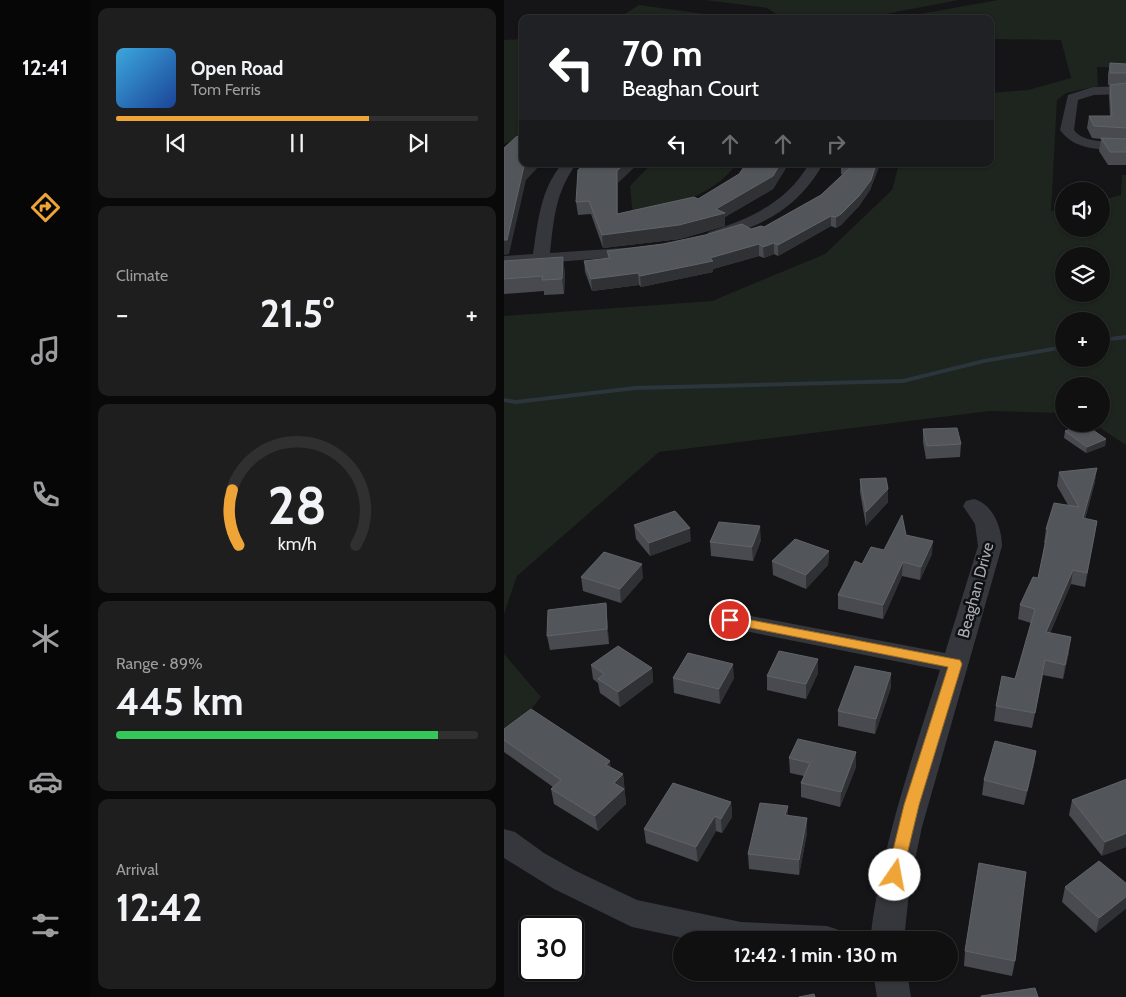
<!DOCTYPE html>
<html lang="en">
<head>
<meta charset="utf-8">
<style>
  :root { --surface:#101011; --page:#1e1e1f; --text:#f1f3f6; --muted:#9c9d9f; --line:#303031; --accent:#eea436 }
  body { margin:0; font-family:Cabin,sans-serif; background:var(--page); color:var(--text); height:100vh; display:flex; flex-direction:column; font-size:19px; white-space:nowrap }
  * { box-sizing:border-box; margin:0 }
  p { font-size:16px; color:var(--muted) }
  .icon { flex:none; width:28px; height:28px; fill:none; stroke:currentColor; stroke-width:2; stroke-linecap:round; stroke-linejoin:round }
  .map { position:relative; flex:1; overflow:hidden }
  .sheet { display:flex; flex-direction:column; gap:8px; padding:8px; background:#090909; width:414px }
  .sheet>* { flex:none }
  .top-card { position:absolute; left:15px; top:15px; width:475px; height:152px; border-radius:10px; box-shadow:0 1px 4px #0004,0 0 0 1px var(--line); background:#202124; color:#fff; overflow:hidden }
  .buttons { position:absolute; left:551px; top:182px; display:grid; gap:10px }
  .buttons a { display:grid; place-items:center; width:55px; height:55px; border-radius:50%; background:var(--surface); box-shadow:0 1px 4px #0004,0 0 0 1px var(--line); font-size:25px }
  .speed { position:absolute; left:15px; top:916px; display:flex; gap:10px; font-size:25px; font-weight:700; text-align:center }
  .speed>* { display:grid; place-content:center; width:65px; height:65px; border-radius:50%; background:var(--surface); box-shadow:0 1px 4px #0004,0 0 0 1px var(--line); line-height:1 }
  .speed .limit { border:2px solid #111; border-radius:8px; background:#fff; color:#111 }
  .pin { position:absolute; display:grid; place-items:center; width:42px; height:42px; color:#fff; margin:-21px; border:2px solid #fff; border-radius:50%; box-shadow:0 1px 5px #0007 }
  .me { position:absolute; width:55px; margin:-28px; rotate:12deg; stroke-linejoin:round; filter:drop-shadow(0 0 4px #0008) }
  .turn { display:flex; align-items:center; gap:18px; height:105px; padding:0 20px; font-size:22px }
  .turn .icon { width:65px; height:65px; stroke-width:2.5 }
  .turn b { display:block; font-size:35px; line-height:42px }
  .lanes { display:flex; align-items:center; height:48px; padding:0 20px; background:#0003; justify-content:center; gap:25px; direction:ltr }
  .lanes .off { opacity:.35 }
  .big { font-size:38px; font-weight:800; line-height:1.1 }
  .sheet .card { flex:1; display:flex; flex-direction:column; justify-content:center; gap:8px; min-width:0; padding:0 18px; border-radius:10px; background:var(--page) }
  .sheet .dial { align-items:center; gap:0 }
  .dial svg { height:130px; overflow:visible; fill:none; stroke:var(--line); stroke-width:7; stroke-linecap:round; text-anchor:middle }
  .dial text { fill:var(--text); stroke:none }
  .song { display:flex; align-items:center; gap:15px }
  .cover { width:60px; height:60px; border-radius:8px; background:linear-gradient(135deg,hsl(200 70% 55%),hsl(220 70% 35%)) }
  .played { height:5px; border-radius:2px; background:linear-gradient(90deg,var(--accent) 70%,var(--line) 70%) }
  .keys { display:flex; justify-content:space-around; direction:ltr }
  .heat { display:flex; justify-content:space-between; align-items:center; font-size:28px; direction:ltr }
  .charge { height:8px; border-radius:4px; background:linear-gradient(90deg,#34c759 89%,var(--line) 0) }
  .trip { position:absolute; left:169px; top:931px; width:285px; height:50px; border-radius:25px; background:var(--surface); box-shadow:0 1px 4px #0004,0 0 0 1px var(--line); font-weight:800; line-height:50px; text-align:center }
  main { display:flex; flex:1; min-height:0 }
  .tab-bar { display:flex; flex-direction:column; width:90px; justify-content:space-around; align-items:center; background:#060607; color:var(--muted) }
  .tab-bar .icon { width:35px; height:35px }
  .tab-bar .selected { color:var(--accent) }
  .tab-bar b { font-size:22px; color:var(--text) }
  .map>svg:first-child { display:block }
  .green { fill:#1d251e; fill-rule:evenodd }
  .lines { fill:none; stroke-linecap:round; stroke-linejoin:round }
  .stream { fill:#2b353b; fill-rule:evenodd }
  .street { fill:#36373c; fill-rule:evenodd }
  .wall { fill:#484a4f }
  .shaded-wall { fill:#2f3134 }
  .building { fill:#52555a; stroke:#606369 }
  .route { fill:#eea436; stroke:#9b6b23 }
  .labels { text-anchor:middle; stroke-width:5; stroke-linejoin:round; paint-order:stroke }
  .near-street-label { font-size:16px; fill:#a7adb7; stroke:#101012 }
</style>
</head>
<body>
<main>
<nav class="tab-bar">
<b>12:41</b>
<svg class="icon selected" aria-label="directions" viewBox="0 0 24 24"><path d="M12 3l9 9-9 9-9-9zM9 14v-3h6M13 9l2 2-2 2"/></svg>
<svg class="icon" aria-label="music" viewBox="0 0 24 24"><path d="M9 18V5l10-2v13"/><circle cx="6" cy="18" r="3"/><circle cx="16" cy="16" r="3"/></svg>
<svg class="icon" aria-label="phone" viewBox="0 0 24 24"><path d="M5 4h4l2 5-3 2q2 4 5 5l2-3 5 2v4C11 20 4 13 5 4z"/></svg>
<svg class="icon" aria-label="climate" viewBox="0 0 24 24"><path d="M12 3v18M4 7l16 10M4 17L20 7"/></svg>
<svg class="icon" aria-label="car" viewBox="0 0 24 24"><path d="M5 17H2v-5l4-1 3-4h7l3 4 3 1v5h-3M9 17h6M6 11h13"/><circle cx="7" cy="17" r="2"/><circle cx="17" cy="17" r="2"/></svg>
<svg class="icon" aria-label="filters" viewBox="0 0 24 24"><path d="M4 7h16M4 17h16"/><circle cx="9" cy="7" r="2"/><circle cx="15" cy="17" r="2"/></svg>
</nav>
<section class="sheet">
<div class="card">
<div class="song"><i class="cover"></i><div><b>Open Road</b><p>Tom Ferris</p></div></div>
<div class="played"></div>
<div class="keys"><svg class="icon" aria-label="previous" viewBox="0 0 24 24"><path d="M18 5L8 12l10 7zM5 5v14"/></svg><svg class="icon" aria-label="pause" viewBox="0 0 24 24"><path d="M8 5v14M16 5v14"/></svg><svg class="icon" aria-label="next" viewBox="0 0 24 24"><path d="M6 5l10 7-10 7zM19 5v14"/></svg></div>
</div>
<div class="card"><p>Climate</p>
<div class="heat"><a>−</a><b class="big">21.5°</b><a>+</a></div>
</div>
<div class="card dial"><svg viewBox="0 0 100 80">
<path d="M14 69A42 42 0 1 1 86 69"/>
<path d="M14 69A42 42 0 0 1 10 35" stroke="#eea436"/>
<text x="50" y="56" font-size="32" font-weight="700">28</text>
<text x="50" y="72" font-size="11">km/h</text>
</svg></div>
<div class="card"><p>Range · 89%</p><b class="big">445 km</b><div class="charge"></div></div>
<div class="card"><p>Arrival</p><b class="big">12:42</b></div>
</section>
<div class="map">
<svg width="623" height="997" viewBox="0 0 623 997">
  <rect width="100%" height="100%" fill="#151517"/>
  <path class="green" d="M201,0h254l-100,19h-75l-17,-11z
    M494,0h128v68l-29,-1 1,19 -32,7 -9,7 -6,111 13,-2v20h38v-29l19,-5 1,-20h4v270l-32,-21h8v-38h-38v27l-74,-2 -331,41 -142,124 -13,38v-298l208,-15 113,-47 67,-64 7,-26h91v-71l38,-3 43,-12 -10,-38 -71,-1v-20h-98zM560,256h38v38h-38zM560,321h38v38h-38z
    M135,5l72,10 -4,4h-90z
    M19,39v97l-19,8v-104z
    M147,164h85c-22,33 -67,41 -103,53l-3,-31z
    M0,654l37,43 -37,45z"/>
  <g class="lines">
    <path class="stream" d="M623,335v4l-25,3v-4z
      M560,345v4l-80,14 -81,20 -268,7 -119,14 -12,-2v-4l12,2 119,-14 268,-7 81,-20z"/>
    <path class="street" d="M623,86v8l-33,1 -16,5 -4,30c10,14 36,11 53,12v8c-25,-1 -51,2 -67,-20l8,-35 25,-8z
      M58,164h14c-21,30 -22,54 -26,89l88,-6 6,2 2,3 -2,3 -140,11v-10l29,-2c5,-32 7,-64 29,-90z
      M305,164h14c-20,35 -46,54 -84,68 -10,4 -20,9 -30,6l-2,-3 2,-3c42,-14 77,-29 100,-68z
      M470,499c19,5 28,29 28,47l-80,281 -12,56 -6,57h-34c11,-93 42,-181 70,-270l-210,-42 -9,-2 -4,-6 4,-6 9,-2 215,41 33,-107 -3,-22 -12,-18 3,-5z
      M0,829l11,3 29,21 32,18 61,29 104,22 86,4 12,4 5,10h-151l-61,-13 -78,-38 -50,-31z
      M369,972h34l4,25h-34z"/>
  </g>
  <path class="wall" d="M606,63l17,1v101h-19l-9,-14 2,-12 -9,-1 -5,-10 2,-12h21l-1,-20 1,-11h2h-4v-11z
    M337,164h39l-10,26 -11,16 -18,19 -5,3 -5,-2 -53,30 -4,-2 -10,4 -5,-2 -46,13v3l-72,15 -2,-2 -47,6 -7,-19 -1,-11 24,-3 -1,-7 56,-7 101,-17 57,-32 22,-21h-2z
    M283,166l-14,23 -48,28v9l-45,13 -77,9 -12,-34 -13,1 -2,-13 42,-19v31l80,-15z
    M0,258v3l61,11 -1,22 -20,1v-4l-40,3z
    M419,429l38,15 -1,13 -34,2 -3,-17z
    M561,431l41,8 -1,7 -19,7 -22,-15z
    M555,472l36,10 -10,37 12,2 -12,66 -14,-3 -21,49 19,19 -6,27 -20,-4 -11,53 -38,-7 2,-15 19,-27 16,-56 -13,-4 2,-14 18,-27 7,-35h-1l2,-14 22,-24 -11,-19z
    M356,479l28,23 -22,24 -6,-34z
    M130,525l57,16 -41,15 -14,-17z
    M402,535l26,19 -12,26 -18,-4 -19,43 -45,-10v-14l24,-31 22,-14z
    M257,540l-8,21 -42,-5 -1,-14z
    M325,551l-1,14 -22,24 -33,-14 -1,-14z
    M77,577l62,1 -22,25 -38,-12z
    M102,603l1,14 2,27 -59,6 -3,-14z
    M314,659v14l-12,26 -39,-9v-14z
    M87,665l61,3 1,14 -33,25 -20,-14 -2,-10 -5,-4z
    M169,678h61l-14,26 -46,-11z
    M387,687l-16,47 -37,-8v-15z
    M0,729l107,38 12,7 3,30 -28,27 -44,-27 -3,-15 2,-2 -49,-35z
    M532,751l-2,14 -10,40 -42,-10 2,-15z
    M285,758l67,9 -16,40 -39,-10v-14l3,-7 -14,-3z
    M623,779l-25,77 -33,-41 3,-15z
    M227,802l1,15 -10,16 -6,-2 -18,31 -52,-19 -2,-14z
    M284,816l19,17 -8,42 -50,-6 -1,-15z
    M623,884l-31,49 -34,-31 3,-15z
    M461,951l50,10 -3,15 -48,-10z"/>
  <path class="shaded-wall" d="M23,164h14l-15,16 -17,74 -5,1v-15l20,-74z
    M120,164h14l-20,19v44l-1,-13v-43z
    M276,164h7v2l-14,23 -48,28v9l-45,13 -77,9 -1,-13 114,-26z
    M372,164h4l-10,26 -11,16 -18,19 -5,3v-11z
    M327,216v10l-53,30v-11z
    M270,243v11l-10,4 -1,-11z
    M255,244v12l-46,13v3l-72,15 -1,-11 70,-18z
    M59,257l2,15 -1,22 -2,-15z
    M134,273l1,12 -47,6 -1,-12z
    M602,439l-1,7 -19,7 1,-6z
    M593,468l-2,14 -14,50 2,-14z
    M384,489v13l-22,24v-14z
    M593,521l-2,14 -10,52 2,-14z
    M256,526l1,14 -8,21 -1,-14z
    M186,528l1,13 -41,15 -1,-13z
    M429,541l-1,13 -12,26 1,-13z
    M325,551l-1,14 -22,24v-14z
    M399,562l-1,14 -19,43v-14z
    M138,564l1,14 -22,25 -1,-14z
    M569,570l-2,14 -27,62 2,-14z
    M102,603l1,14 2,27 -2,-15z
    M567,637l-2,15 -6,27 2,-14z
    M314,659v14l-12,26v-15z
    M541,660l-2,15 -11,53 3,-15z
    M229,664l1,14 -14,26 -1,-15z
    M148,668l1,14 -33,25 -2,-15z
    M387,673v14l-16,47 1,-15z
    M532,751l-2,14 -10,40 3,-14z
    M352,752v15l-16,40 1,-15z
    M106,761l2,15 -6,-11z
    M119,774l3,30 -28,27 -3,-15 19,-33z
    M227,802l1,15 -10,16 -1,-14z
    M284,806v15l-3,-6z
    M211,816l1,15 -18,31 -2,-15z
    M303,818v15l-8,42v-15z
    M623,833v14l-25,9 3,-14z
    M623,896v12l-31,25 3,-15z"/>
  <path class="building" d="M606,63l17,1v9h-17z
    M623,83v45l-33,-2 -5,-10h23l-2,-31z
    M19,134v30h4l-3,2 -17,74h-3v-92l12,-11z
    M597,138l26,1v13h-17z
    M81,164h39l-7,7v43l77,-17 4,2 41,-25 7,-10h34l-7,12 -57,33 9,4 -46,12 -77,10 -13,-34 -13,1 2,-32z
    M337,164h35l-5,16 -12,16 -18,18 -5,3 -5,-1 -53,29 -4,-2 -11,4 -4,-3 -49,14 3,3 -73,15 -2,-3 -47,6 -7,-18 26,-3 -3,-7 56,-7 42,-9 37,-11 9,5 10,-3 3,1 57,-32 32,-30z
    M59,257l-1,22 -20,1 1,-4 -39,3v-18z
    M580,424l22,15 -19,8 -22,-16z
    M453,428l4,16 -34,2 -4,-17z
    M593,468l-14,50 14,3 -10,52 -14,-3 -27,62 25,5 -6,28 -20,-5 -10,53 -39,-7 6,-30 13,3 20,-70 -15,-4 13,-28 5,1 10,-48 -2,-1 8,-26 25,4 -20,-35z
    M382,478l2,11 -22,23 -6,-33z
    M171,511l15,17 -41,15 -15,-18z
    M398,515l4,20 27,6 -12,26 -18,-5 -20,43 -45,-10 17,-34 7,3 9,-17 13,3z
    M215,522l41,4 -8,21 -42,-5z
    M291,539l34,12 -23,24 -34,-14z
    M100,552l38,12 -22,25 -39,-12z
    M102,603l1,26 -60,7 1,-26z
    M114,646l34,22 -34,24 -20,-13 6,-5 -13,-9z
    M275,651l39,8 -12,25 -39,-8z
    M184,653l45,11 -14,25 -46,-11z
    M351,666l36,7 -15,46 -38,-8z
    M27,709l79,52 -4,4 17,9 -9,9 10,6 -29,27 -44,-27 10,-9 -57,-40v-11z
    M294,739l58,13 -15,40 -40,-9 9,-20 -21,-5z
    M491,741l41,10 -9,40 -43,-11z
    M623,779v54l-22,9 -33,-42z
    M169,783l58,19 -10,17 -6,-3 -19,31 -52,-18z
    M256,803l28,3 -3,9 22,3 -8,42 -51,-6z
    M595,861l28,23v12l-28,22 -34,-31z
    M475,863l47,9 -11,89 -50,-10z
    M531,988l3,9h-57v-1z
    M310,994l1,3h-16z"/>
  <path class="route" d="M226,616l230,44 2,4 -43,141 -18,75 -6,2 -6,-2 -2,-5 17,-70 44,-138 -222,-44 -2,-3z"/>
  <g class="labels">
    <g class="near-street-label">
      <text transform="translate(471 590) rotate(-75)" y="6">Beaghan Drive</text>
    </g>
  </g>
</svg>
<div class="buttons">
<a><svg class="icon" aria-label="sound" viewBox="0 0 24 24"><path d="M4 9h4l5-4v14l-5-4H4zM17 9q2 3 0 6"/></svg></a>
<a><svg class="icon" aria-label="layers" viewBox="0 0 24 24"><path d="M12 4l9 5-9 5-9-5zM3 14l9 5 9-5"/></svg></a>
<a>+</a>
<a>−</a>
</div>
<div class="speed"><div class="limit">30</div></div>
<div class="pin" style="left:226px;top:620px;background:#d93025"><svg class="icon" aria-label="arrive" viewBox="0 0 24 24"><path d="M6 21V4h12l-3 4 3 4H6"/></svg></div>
<svg class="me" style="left:391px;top:875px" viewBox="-20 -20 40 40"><circle r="19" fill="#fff"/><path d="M0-13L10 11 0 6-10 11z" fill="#eea436"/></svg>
<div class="trip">12:42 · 1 min · 130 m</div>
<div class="top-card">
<div class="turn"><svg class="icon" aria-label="left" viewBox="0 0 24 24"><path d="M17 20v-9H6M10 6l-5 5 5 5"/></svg><div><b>70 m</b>Beaghan Court</div></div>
<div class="lanes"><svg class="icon" aria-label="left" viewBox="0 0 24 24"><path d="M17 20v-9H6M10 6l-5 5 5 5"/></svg><svg class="icon off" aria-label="ahead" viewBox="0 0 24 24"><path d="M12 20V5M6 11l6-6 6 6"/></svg><svg class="icon off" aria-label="ahead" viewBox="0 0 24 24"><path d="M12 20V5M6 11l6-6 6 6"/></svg><svg class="icon off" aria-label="right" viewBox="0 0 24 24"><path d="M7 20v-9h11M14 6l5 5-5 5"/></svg></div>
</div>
</div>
</main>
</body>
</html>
